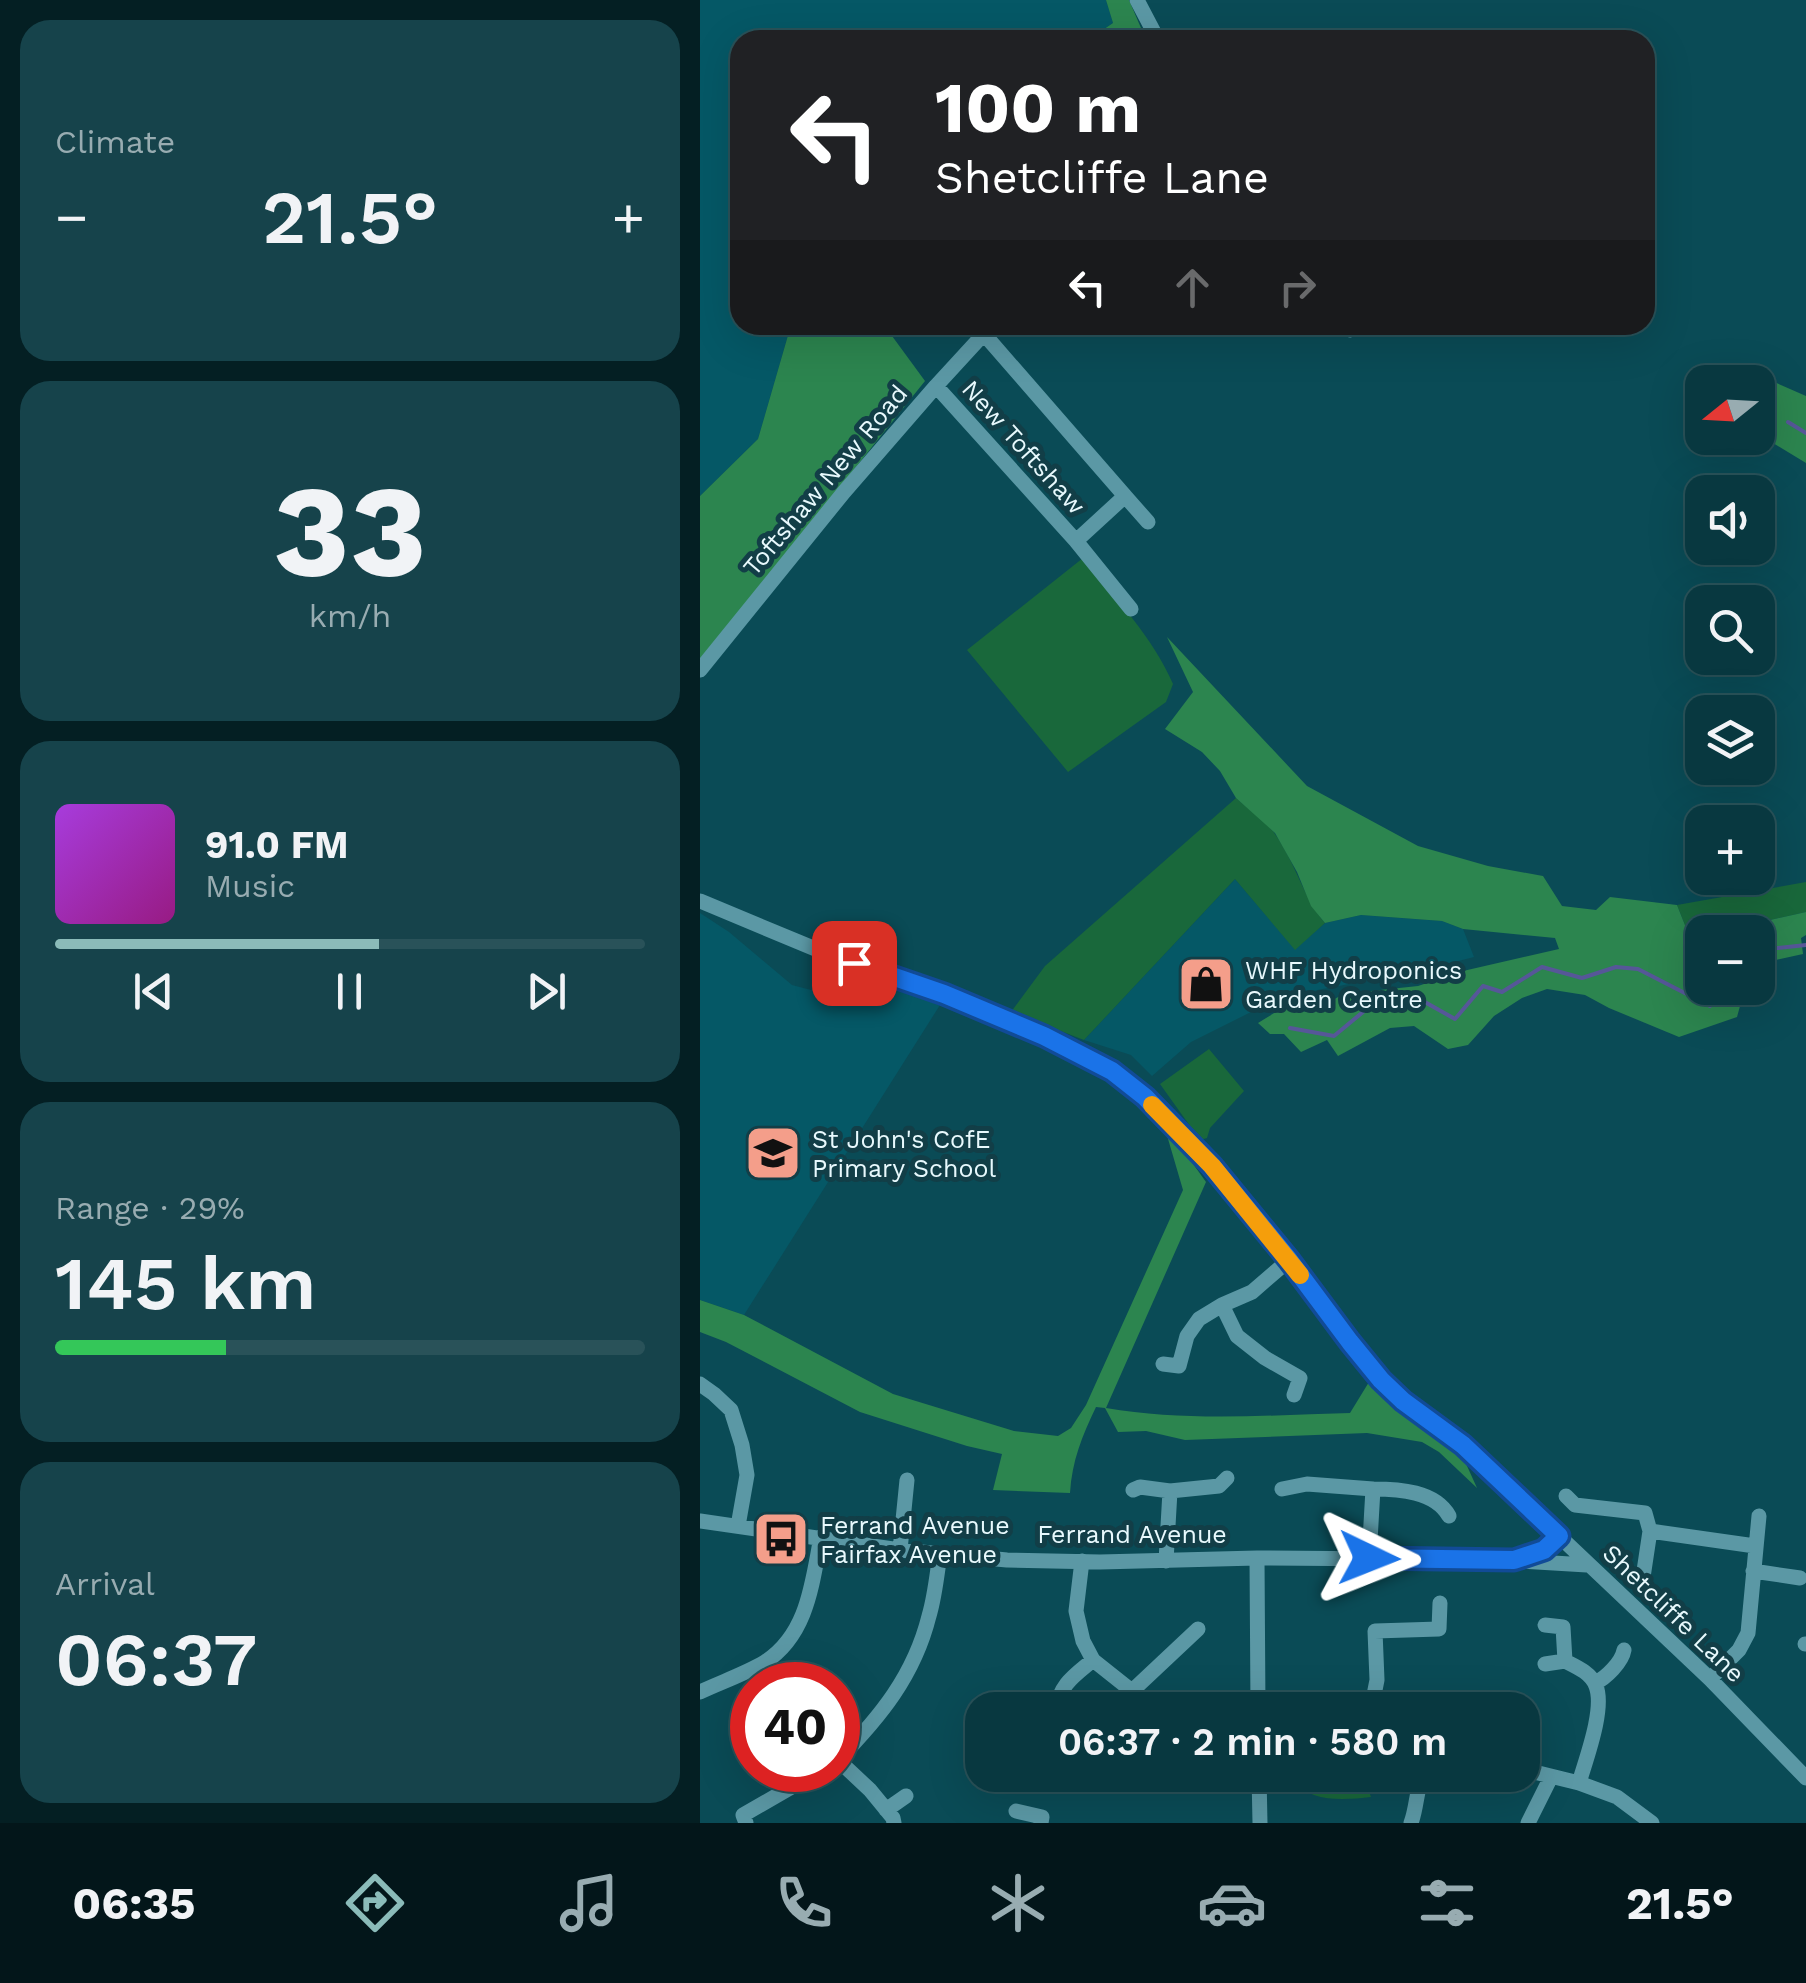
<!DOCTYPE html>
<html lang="en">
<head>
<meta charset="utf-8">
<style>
  :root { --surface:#083840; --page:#16434b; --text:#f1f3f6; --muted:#98acb1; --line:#295259; --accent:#8bbbb9 }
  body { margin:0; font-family:"Work Sans",sans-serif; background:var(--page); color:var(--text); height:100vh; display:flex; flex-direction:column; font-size:38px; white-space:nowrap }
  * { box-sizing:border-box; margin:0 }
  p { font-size:32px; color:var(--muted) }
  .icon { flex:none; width:55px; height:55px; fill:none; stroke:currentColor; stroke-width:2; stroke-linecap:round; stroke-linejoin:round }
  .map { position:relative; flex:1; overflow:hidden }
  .details { display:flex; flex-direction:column; gap:20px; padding:20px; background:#041f23; width:700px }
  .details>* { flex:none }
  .hud { position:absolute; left:30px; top:30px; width:925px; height:305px; border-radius:30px; box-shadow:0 10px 40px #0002,0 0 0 2px var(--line); background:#202124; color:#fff; overflow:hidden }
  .needle { width:65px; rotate:252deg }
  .fabs { position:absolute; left:985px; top:365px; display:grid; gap:20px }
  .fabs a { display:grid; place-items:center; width:90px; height:90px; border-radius:20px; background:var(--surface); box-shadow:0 10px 40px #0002,0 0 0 2px var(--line); font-size:50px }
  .speed { position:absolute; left:30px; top:1662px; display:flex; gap:20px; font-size:50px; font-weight:700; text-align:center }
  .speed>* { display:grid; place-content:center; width:130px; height:130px; border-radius:50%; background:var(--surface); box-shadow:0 10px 40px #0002,0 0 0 2px var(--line); line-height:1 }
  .speed .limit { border:15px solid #d22; background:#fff; color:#111 }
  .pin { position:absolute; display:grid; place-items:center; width:85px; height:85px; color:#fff; margin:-42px; border-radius:20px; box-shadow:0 5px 15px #0006 }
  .me { position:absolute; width:110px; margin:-55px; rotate:92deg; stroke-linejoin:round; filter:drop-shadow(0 0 8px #0008) }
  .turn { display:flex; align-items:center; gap:35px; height:210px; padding:0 40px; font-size:45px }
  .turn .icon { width:130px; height:130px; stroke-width:2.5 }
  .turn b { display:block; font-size:70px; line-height:85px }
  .lanes { display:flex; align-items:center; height:95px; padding:0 40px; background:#0003; justify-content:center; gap:50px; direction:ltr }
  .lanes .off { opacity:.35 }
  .big { font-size:75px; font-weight:600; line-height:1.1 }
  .details .tile { flex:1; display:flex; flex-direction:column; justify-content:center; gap:15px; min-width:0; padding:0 35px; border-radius:30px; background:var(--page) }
  .details .dial { align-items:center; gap:0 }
  .dial b { font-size:130px; line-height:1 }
  .song { display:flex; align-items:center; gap:30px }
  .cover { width:120px; height:120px; border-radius:15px; background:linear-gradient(135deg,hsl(280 70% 55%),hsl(310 70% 35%)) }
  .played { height:10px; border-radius:5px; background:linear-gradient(90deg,var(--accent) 55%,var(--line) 55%) }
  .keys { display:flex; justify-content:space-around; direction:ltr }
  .heat { display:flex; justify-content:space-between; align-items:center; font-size:55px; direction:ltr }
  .charge { height:15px; border-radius:8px; background:linear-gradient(90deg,#34c759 29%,var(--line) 0) }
  .trip { position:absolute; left:265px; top:1692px; width:575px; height:100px; border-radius:30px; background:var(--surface); box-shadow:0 10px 40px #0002,0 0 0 2px var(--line); font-weight:600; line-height:100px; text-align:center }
  .dock { display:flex; height:160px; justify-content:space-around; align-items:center; background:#03161a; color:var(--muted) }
  .dock .icon { width:70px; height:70px }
  .dock .current { color:var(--accent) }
  .dock b { font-size:45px; color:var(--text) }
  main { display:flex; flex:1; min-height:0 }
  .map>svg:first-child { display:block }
  .built { fill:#055866 }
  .green { fill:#19683b }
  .forest { fill:#2c854f }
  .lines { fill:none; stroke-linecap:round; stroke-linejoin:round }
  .stream { stroke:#565798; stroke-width:4 }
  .minor { stroke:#5b98a5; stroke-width:15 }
  .route-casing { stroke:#114b97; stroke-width:25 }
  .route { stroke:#1a73e8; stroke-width:18 }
  .slow { stroke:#f59e0b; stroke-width:18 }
  .labels { text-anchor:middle; stroke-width:10; stroke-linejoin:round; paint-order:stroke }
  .street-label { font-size:25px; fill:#e8f9fd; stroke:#123e47 }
  .poi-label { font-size:25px; fill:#e8f9fd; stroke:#123e47; text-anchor:start }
</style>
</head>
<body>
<main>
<section class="details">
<div class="tile"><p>Climate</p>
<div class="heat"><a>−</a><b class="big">21.5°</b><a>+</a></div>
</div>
<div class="tile dial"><b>33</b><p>km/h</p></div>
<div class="tile">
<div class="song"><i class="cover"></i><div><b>91.0 FM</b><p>Music</p></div></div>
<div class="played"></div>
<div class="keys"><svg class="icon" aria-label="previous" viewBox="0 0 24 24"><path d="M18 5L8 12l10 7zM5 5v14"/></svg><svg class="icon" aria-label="pause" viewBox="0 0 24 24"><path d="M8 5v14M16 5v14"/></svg><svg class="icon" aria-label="next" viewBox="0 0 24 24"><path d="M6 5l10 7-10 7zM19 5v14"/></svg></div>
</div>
<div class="tile"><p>Range · 29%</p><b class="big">145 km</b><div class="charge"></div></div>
<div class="tile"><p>Arrival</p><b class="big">06:37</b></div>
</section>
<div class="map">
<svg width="1106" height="1823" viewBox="0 0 1106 1823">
  <rect width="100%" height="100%" fill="#0a4b56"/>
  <path class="built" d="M0,0h406l7,23 -25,17h-348v285h51l-33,114 -58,57z
    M535,879l60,70 30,-26 36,-8 81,6 21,8 11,28 -51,13 -116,22 -4,-6 -112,56 -39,34 -21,-21 -47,-15z
    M0,913l29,19 63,53 19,5 13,-6 18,-17 98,38 -196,310 -44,-15z"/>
  <path class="green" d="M383,558c31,39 70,79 90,126l-7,18 -98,70 -101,-122z
    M536,798c13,12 32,24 41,39 19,28 27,61 48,86l-30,27 -60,-71 -151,161 -73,-28 34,-46z
    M1106,882v30l-89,20h-15v4l-12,2 -13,-33z
    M509,1049l35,42 -34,37 -3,10 -7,2 -40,-56z
    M559,1775h104l8,22c-18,2 -40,4 -57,-2 -22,-8 -30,-16 -55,-15z"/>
  <path class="forest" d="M406,0h23l12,28 -20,12h-33l25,-17z
    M91,325h93l41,56 -225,280v-165l58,-57z
    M1063,377l43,19v67l-48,-29 -2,-52z
    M467,637l140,149 111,60 70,20 55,10 19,30 34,4 14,-13 67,8 13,33 12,-2v52h43l-8,29 -58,20 -70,-29 -24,-13 -38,-6 -25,9 -28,18 -26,29 -20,4 -34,-23 -24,2 -52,28 -11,-16 -26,12 -17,-18h-14l-12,-11 26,-16 28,6 31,-19 75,-8 45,-15 96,-22 -4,-11 -92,-9 -21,-8 -81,-6 -36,8 -14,-17 -14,-34 -22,-39 -39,-35 -16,-27 -18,-19 -37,-23 28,-37z
    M1106,912v23l-5,3 2,16 -45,10v-32h-41z
    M466,1132l15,15 25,35 -100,226c80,14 163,7 244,5l19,-31 94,75 14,31 -38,-36 -17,-10 -55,-9 -182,7 -39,-9 -28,1 -13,-24 -9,-1c-14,29 -24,54 -26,86l-77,-3 9,-36 -35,-8 -107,-34 -134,-70 -26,-10v-32l44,15 149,79 121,37 44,5 13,-8 15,-23 97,-215z"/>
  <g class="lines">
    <path class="stream" d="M1088,422l18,11
      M1058,950l48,-5
      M590,1028l44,8 35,-29 54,-6 32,18 28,-33 19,6 40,-25 40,11 34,-11 22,2 72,37 10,-18"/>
    <path class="minor" d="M437,0l21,40
      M644,325l6,5
      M284,334l141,162 -49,45
      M236,386l140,155 55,68
      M425,496l23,26
      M0,670l144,-178 92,-106 56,-61
      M0,901l130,54 113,39 101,42 67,35 34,26 67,70 77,93 61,83 31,37 22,21 60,44 247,234 96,99
      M522,1305l15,31 28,22 35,20 -6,17
      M463,1364l16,2 8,-30 12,-17 23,-14 30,-13 37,-32
      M0,1384l14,10 17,16 11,35 5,30 -9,51
      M582,1489l25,-5 66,5 -4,69
      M673,1489c26,0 62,2 76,27
      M433,1490l7,-3 30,4
      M866,1496l9,9 70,8 5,18 105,15
      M0,1521l200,29 107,10 93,2 157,-4 257,2 29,-10 16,-14
      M950,1531l-8,53 23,21
      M200,1550l7,-70
      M557,1558l1,152
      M382,1561l-6,50 7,30 10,19 39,31 14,19
      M466,1561l4,-70 49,-5 8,-8
      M821,1561l66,4
      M1053,1571l47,7
      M845,1625l18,2 2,34c12,6 26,12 31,25 9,23 -10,73 -17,97
      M1105,1644h1
      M845,1664l20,-3
      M1010,1679l29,-29 9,-17 11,-117
      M895,1683c11,-5 27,-21 29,-33
      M432,1691l66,-62
      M0,1692c21,-10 45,-18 65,-30 43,-28 47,-79 56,-125
      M356,1710c4,-26 18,-34 37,-50
      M671,1710l6,-30 -2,-49 64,-2 1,-26
      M138,1760c42,-43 76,-84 91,-144 6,-20 8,-42 11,-62
      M138,1760l32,30 23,28 1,5
      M822,1769l57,14 38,14 35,26
      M559,1775l1,48
      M186,1810l20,-14
      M316,1811l26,6 -1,6
      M46,1823l-3,-8 78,-45
      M711,1823c6,-16 5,-32 12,-48
      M828,1823l23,-46"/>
  </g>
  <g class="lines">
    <g class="route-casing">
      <path id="route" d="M154,963l90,31 100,42 68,35 33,26 67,69 77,94 61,82 31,38 22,21 60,44 96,91 -15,14 -30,10 -145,-2"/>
    </g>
    <use href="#route" class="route"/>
    <path class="slow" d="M452,1105l60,61 88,109"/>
  </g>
  <defs>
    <g id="shop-square" transform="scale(2.875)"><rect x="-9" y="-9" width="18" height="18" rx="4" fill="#f49e8a" stroke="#123e47"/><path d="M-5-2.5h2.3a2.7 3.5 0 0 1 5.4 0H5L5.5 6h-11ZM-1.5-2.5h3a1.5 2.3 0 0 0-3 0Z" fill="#111"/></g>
    <g id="school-square" transform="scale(2.875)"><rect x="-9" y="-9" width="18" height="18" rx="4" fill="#f49e8a" stroke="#123e47"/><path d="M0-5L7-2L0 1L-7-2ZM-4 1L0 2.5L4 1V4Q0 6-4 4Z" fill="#111"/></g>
    <g id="bus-square" transform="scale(2.875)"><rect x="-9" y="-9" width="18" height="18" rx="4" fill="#f49e8a" stroke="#123e47"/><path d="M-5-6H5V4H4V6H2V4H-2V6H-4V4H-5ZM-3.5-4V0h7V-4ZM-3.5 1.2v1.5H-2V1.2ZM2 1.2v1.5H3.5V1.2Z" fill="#111"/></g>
  </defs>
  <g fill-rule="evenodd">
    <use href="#shop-square" x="506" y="984"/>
    <use href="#school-square" x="73" y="1153"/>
    <use href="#bus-square" x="81" y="1539"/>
  </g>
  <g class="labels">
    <g class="street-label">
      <text transform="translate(324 447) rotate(48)" y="9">New Toftshaw</text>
      <text transform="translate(125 480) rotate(-50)" y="9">Toftshaw New Road</text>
      <text x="432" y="1543">Ferrand Avenue</text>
      <text transform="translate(974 1613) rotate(44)" y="9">Shetcliffe Lane</text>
    </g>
    <g class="poi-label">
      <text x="545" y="979">WHF Hydroponics<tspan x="545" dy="29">Garden Centre</tspan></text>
      <text x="112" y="1148">St John's CofE<tspan x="112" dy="29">Primary School</tspan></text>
      <text x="120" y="1534">Ferrand Avenue<tspan x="120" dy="29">Fairfax Avenue</tspan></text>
    </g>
  </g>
</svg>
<div class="fabs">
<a><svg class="needle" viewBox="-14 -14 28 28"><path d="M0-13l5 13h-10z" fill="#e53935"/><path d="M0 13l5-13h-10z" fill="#98acb1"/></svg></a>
<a><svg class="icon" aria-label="sound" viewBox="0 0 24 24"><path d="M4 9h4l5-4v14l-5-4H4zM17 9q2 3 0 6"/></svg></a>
<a><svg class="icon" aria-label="search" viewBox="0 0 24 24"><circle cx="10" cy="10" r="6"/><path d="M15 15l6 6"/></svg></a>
<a><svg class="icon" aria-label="layers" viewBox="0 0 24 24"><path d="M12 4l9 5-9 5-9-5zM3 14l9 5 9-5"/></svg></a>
<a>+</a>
<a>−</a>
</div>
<div class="speed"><div class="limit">40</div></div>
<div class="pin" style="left:154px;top:963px;background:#d93025"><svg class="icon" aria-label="arrive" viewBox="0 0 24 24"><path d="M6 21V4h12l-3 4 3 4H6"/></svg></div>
<svg class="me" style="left:669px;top:1558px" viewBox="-20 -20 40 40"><path d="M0-17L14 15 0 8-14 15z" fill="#1a73e8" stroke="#fff" stroke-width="4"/></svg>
<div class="trip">06:37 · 2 min · 580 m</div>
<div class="hud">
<div class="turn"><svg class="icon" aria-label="left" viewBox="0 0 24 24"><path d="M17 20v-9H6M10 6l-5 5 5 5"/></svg><div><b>100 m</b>Shetcliffe Lane</div></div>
<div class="lanes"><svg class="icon" aria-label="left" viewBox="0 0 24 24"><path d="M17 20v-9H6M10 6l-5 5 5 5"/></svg><svg class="icon off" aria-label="ahead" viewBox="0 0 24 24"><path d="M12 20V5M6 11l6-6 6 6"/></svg><svg class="icon off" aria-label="right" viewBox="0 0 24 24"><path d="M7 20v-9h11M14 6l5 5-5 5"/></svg></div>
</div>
</div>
</main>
<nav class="dock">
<b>06:35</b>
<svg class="icon current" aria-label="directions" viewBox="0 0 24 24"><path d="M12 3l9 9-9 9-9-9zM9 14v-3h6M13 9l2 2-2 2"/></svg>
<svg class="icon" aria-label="music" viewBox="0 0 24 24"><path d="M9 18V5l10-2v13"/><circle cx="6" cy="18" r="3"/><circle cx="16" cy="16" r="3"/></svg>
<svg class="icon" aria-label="phone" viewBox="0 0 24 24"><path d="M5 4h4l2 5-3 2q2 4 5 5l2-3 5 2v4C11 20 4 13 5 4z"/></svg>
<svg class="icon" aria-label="climate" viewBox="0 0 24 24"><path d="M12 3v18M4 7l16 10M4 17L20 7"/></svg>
<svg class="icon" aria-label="car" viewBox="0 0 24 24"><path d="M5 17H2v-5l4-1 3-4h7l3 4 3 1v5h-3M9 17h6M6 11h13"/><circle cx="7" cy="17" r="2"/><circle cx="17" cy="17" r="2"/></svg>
<svg class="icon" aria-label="filters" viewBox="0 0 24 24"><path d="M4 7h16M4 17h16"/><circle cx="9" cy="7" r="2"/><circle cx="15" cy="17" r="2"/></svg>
<b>21.5°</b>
</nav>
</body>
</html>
